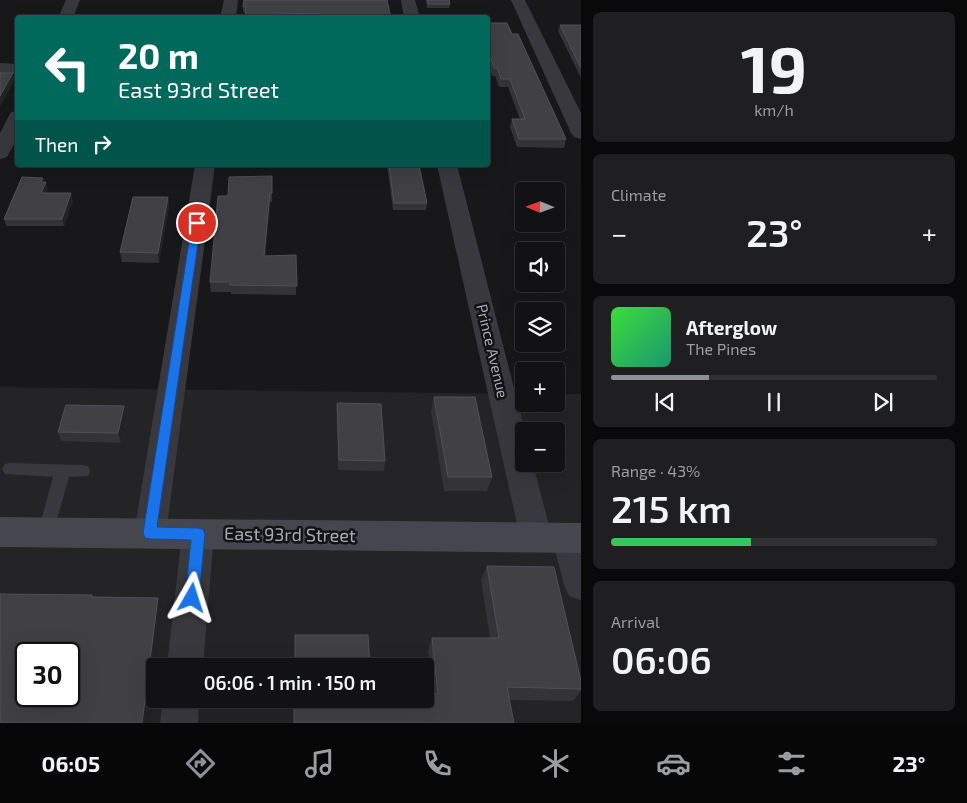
<!DOCTYPE html>
<html lang="en">
<head>
<meta charset="utf-8">
<style>
  :root { --surface:#121113; --page:#1f1f21; --text:#f1f3f6; --muted:#9c9da0; --line:#313133; --accent:#8c9099 }
  body { margin:0; font-family:"Exo 2",sans-serif; background:var(--page); color:var(--text); height:100vh; display:flex; flex-direction:column; font-size:19px; white-space:nowrap }
  * { box-sizing:border-box; margin:0 }
  p { font-size:16px; color:var(--muted) }
  .icon { flex:none; width:28px; height:28px; fill:none; stroke:currentColor; stroke-width:2; stroke-linecap:round; stroke-linejoin:round }
  .map { position:relative; flex:1; overflow:hidden }
  .details { display:flex; flex-direction:column; gap:12px; padding:12px; background:#0a090a; width:386px }
  .details>* { flex:none }
  .top-card { position:absolute; left:15px; top:15px; width:475px; height:152px; border-radius:5px; box-shadow:0 5px 20px #0002,0 0 0 1px var(--line); background:#00695c; color:#fff; overflow:hidden }
  .needle { width:32px; rotate:271deg }
  .tools { position:absolute; left:515px; top:182px; display:grid; gap:10px }
  .tools a { display:grid; place-items:center; width:50px; height:50px; border-radius:5px; background:var(--surface); box-shadow:0 5px 20px #0002,0 0 0 1px var(--line); font-size:25px }
  .speed { position:absolute; left:15px; top:642px; display:flex; gap:10px; font-size:25px; font-weight:700; text-align:center }
  .speed>* { display:grid; place-content:center; width:65px; height:65px; border-radius:50%; background:var(--surface); box-shadow:0 5px 20px #0002,0 0 0 1px var(--line); line-height:1 }
  .speed .limit { border:2px solid #111; border-radius:8px; background:#fff; color:#111 }
  .pin { position:absolute; display:grid; place-items:center; width:42px; height:42px; color:#fff; margin:-21px; border:2px solid #fff; border-radius:50%; box-shadow:0 1px 5px #0007 }
  .me { position:absolute; width:55px; margin:-28px; rotate:6deg; stroke-linejoin:round; filter:drop-shadow(0 0 4px #0008) }
  .turn { display:flex; align-items:center; gap:18px; height:105px; padding:0 20px; font-size:22px }
  .turn .icon { width:65px; height:65px; stroke-width:2.5 }
  .turn b { display:block; font-size:35px; line-height:42px }
  .then { display:flex; align-items:center; height:48px; padding:0 20px; background:#0003; gap:10px; font-size:19px }
  .big { font-size:38px; font-weight:600; line-height:1.1 }
  .details .card { flex:1; display:flex; flex-direction:column; justify-content:center; gap:8px; min-width:0; padding:0 18px; border-radius:8px; background:var(--page) }
  .details .dial { align-items:center; gap:0 }
  .dial b { font-size:65px; line-height:1 }
  .song { display:flex; align-items:center; gap:15px }
  .cover { width:60px; height:60px; border-radius:8px; background:linear-gradient(135deg,hsl(120 70% 55%),hsl(160 70% 35%)) }
  .played { height:5px; border-radius:2px; background:linear-gradient(90deg,var(--accent) 30%,var(--line) 30%) }
  .keys { display:flex; justify-content:space-around; direction:ltr }
  .heat { display:flex; justify-content:space-between; align-items:center; font-size:28px; direction:ltr }
  .charge { height:8px; border-radius:4px; background:linear-gradient(90deg,#34c759 43%,var(--line) 0) }
  .trip { position:absolute; left:146px; top:658px; width:288px; height:50px; border-radius:5px; background:var(--surface); box-shadow:0 5px 20px #0002,0 0 0 1px var(--line); font-weight:600; line-height:50px; text-align:center }
  .menu { display:flex; height:80px; justify-content:space-around; align-items:center; background:#070708; color:var(--muted) }
  .menu .icon { width:35px; height:35px }
  .menu .active { color:var(--accent) }
  .menu b { font-size:22px; color:var(--text) }
  main { display:flex; flex:1; min-height:0 }
  .map>svg:first-child { display:block }
  .built { fill:#242326; fill-rule:evenodd }
  .lines { fill:none; stroke-linecap:round; stroke-linejoin:round }
  .service { fill:#39383e; fill-rule:evenodd }
  .minor { fill:#39383e; fill-rule:evenodd }
  .secondary { fill:#46464e; fill-rule:evenodd }
  .wall { fill:#343337 }
  .shaded-wall { fill:#232225 }
  .building { fill:#404045; stroke:#515057; fill-rule:evenodd }
  .route { fill:#1a73e8; stroke:#114b97 }
  .labels { text-anchor:middle; stroke-width:5; stroke-linejoin:round; paint-order:stroke }
  .street-label { font-size:15px; fill:#a9aab9; stroke:#131214 }
  .near-street-label { font-size:18px; fill:#a9aab9; stroke:#131214 }
</style>
</head>
<body>
<main>
<div class="map">
<svg width="581" height="723" viewBox="0 0 581 723">
  <rect width="100%" height="100%" fill="#181719"/>
  <path class="built" d="M0,387l524,7v10h32v-10h25v329h-581zM524,431h32v33h-32zM26,654h43v42h-43zM155,666h270v33h-270z"/>
  <g class="lines">
    <path class="service" d="M10,463l72,2 6,1 2,5 -2,5 -19,1 -17,60 -6,2 -6,-2 -2,-5 15,-55 -48,-3 -3,-5 3,-5z"/>
    <path class="minor" d="M66,0h14l-7,18h-15z
      M224,0h14l-2,18h-16z
      M401,0h14l5,18h-16z
      M511,0h14l56,113v26l-7,-2 -3,-4z
      M0,63l18,1v10l-18,-1z
      M18,111v26l-11,20 -7,2v-26l11,-21z
      M195,165h20l-49,368 -5,10 -11,4 -11,-4 -5,-10z
      M437,165h20l68,266 -1,33h9l19,73 -5,10 -11,4 -11,-4 -5,-10z
      M198,520l11,4 5,10 -11,132h-36l15,-132 5,-10z
      M568,524l11,4 2,3v69l-12,-4 -5,-11 -12,-47 5,-10z
      M163,699h36l-1,24h-38z"/>
    <path class="secondary" d="M0,517l581,6v30l-581,-6z"/>
  </g>
  <path class="wall" d="M426,0h23l1,4 -1,4h-22z
    M243,7l148,11h-146v-6h-2z
    M488,23l24,11 54,105 -2,9 -47,-1 -7,-20 2,-8h8l-12,-32h-9l-4,-11h-3l-4,-13z
    M560,25h21v53l-23,-47z
    M143,165h38v3h-37z
    M387,165h32l8,38 -1,7h-33z
    M272,176v26h-2l-5,54 31,-1v40l-65,-1v-2h-20l-1,-10 18,-86z
    M44,182l4,7 -2,4 27,8 -9,25h-58l-2,-7z
    M168,197l1,10 -10,56 -37,-1 -2,-10z
    M434,397l58,80 -5,14h-43l-13,-80z
    M337,403l48,58 -1,10 -46,-1 -1,-57z
    M124,406l3,10 -6,27 -60,-2 -3,-9z
    M487,566l94,115v10l-8,10 -63,-1 -78,-6 -4,-43 4,-13h58l-9,-58z"/>
  <path class="shaded-wall" d="M13,73l2,7 -15,27v-11z
    M43,178l2,6 1,-2 2,7 -5,11 -2,-7v-11z
    M71,193l2,8 -9,25 -2,-7z
    M270,193v9l-5,63 -1,-9z
    M168,197l1,10 -10,56 -1,-10z
    M124,406l3,10 -6,27 -3,-10z
    M158,598l4,15 -6,53h-1l-6,57h-7z"/>
  <path class="building" d="M244,0h143l4,18h-69l-1,-4 -48,-1v5h-26l-2,-6 1,-5h-3z
    M427,0h22l1,4h-22z
    M488,23h19l5,11h6l48,105h-47l-7,-20h13l-15,-40h-9l-4,-11h-3l-6,-18z
    M560,25h21v43z
    M0,73h13l-13,23z
    M389,165h30l8,38h-33z
    M272,176v17h-2l-6,63 32,-1 1,31 -67,-1v-3h-20l8,-86h10l1,-19z
    M22,177l21,1 -2,4h5l-5,11h30l-9,26h-58z
    M133,197h35l-10,56 -38,-1z
    M434,397h41l17,80h-44z
    M337,403l44,1 4,57 -46,-1z
    M66,405l58,1 -6,27 -60,-1z
    M487,566l67,1 27,114v8l-74,-2 7,36h-220v-24h131v-5h13l-6,-56h67z
    M0,594l92,1v2l66,1 -16,125h-142zM26,654h43v42h-43z
    M295,635h73l2,31h-75z"/>
  <path class="route" d="M197,220l4,3 -44,304 41,1 5,1 2,5 -6,64 -2,5 -5,2 -5,-2 -2,-5 6,-58 -41,-1 -5,-1 -2,-5 49,-310z"/>
  <g class="labels">
    <g class="street-label">
      <text transform="translate(492 351) rotate(77)" y="5">Prince Avenue</text>
    </g>
    <g class="near-street-label">
      <text transform="translate(290 535) rotate(1)" y="6">East 93rd Street</text>
    </g>
  </g>
</svg>
<div class="tools">
<a><svg class="needle" viewBox="-14 -14 28 28"><path d="M0-13l5 13h-10z" fill="#e53935"/><path d="M0 13l5-13h-10z" fill="#9c9da0"/></svg></a>
<a><svg class="icon" aria-label="sound" viewBox="0 0 24 24"><path d="M4 9h4l5-4v14l-5-4H4zM17 9q2 3 0 6"/></svg></a>
<a><svg class="icon" aria-label="layers" viewBox="0 0 24 24"><path d="M12 4l9 5-9 5-9-5zM3 14l9 5 9-5"/></svg></a>
<a>+</a>
<a>−</a>
</div>
<div class="speed"><div class="limit">30</div></div>
<div class="pin" style="left:197px;top:223px;background:#d93025"><svg class="icon" aria-label="arrive" viewBox="0 0 24 24"><path d="M6 21V4h12l-3 4 3 4H6"/></svg></div>
<svg class="me" style="left:192px;top:598px" viewBox="-20 -20 40 40"><path d="M0-17L14 15 0 8-14 15z" fill="#1a73e8" stroke="#fff" stroke-width="4"/></svg>
<div class="trip">06:06 · 1 min · 150 m</div>
<div class="top-card">
<div class="turn"><svg class="icon" aria-label="left" viewBox="0 0 24 24"><path d="M17 20v-9H6M10 6l-5 5 5 5"/></svg><div><b>20 m</b>East 93rd Street</div></div>
<div class="then">Then<svg class="icon" aria-label="right" viewBox="0 0 24 24"><path d="M7 20v-9h11M14 6l5 5-5 5"/></svg></div>
</div>
</div>
<section class="details">
<div class="card dial"><b>19</b><p>km/h</p></div>
<div class="card"><p>Climate</p>
<div class="heat"><a>−</a><b class="big">23°</b><a>+</a></div>
</div>
<div class="card">
<div class="song"><i class="cover"></i><div><b>Afterglow</b><p>The Pines</p></div></div>
<div class="played"></div>
<div class="keys"><svg class="icon" aria-label="previous" viewBox="0 0 24 24"><path d="M18 5L8 12l10 7zM5 5v14"/></svg><svg class="icon" aria-label="pause" viewBox="0 0 24 24"><path d="M8 5v14M16 5v14"/></svg><svg class="icon" aria-label="next" viewBox="0 0 24 24"><path d="M6 5l10 7-10 7zM19 5v14"/></svg></div>
</div>
<div class="card"><p>Range · 43%</p><b class="big">215 km</b><div class="charge"></div></div>
<div class="card"><p>Arrival</p><b class="big">06:06</b></div>
</section>
</main>
<nav class="menu">
<b>06:05</b>
<svg class="icon active" aria-label="directions" viewBox="0 0 24 24"><path d="M12 3l9 9-9 9-9-9zM9 14v-3h6M13 9l2 2-2 2"/></svg>
<svg class="icon" aria-label="music" viewBox="0 0 24 24"><path d="M9 18V5l10-2v13"/><circle cx="6" cy="18" r="3"/><circle cx="16" cy="16" r="3"/></svg>
<svg class="icon" aria-label="phone" viewBox="0 0 24 24"><path d="M5 4h4l2 5-3 2q2 4 5 5l2-3 5 2v4C11 20 4 13 5 4z"/></svg>
<svg class="icon" aria-label="climate" viewBox="0 0 24 24"><path d="M12 3v18M4 7l16 10M4 17L20 7"/></svg>
<svg class="icon" aria-label="car" viewBox="0 0 24 24"><path d="M5 17H2v-5l4-1 3-4h7l3 4 3 1v5h-3M9 17h6M6 11h13"/><circle cx="7" cy="17" r="2"/><circle cx="17" cy="17" r="2"/></svg>
<svg class="icon" aria-label="filters" viewBox="0 0 24 24"><path d="M4 7h16M4 17h16"/><circle cx="9" cy="7" r="2"/><circle cx="15" cy="17" r="2"/></svg>
<b>23°</b>
</nav>
</body>
</html>
